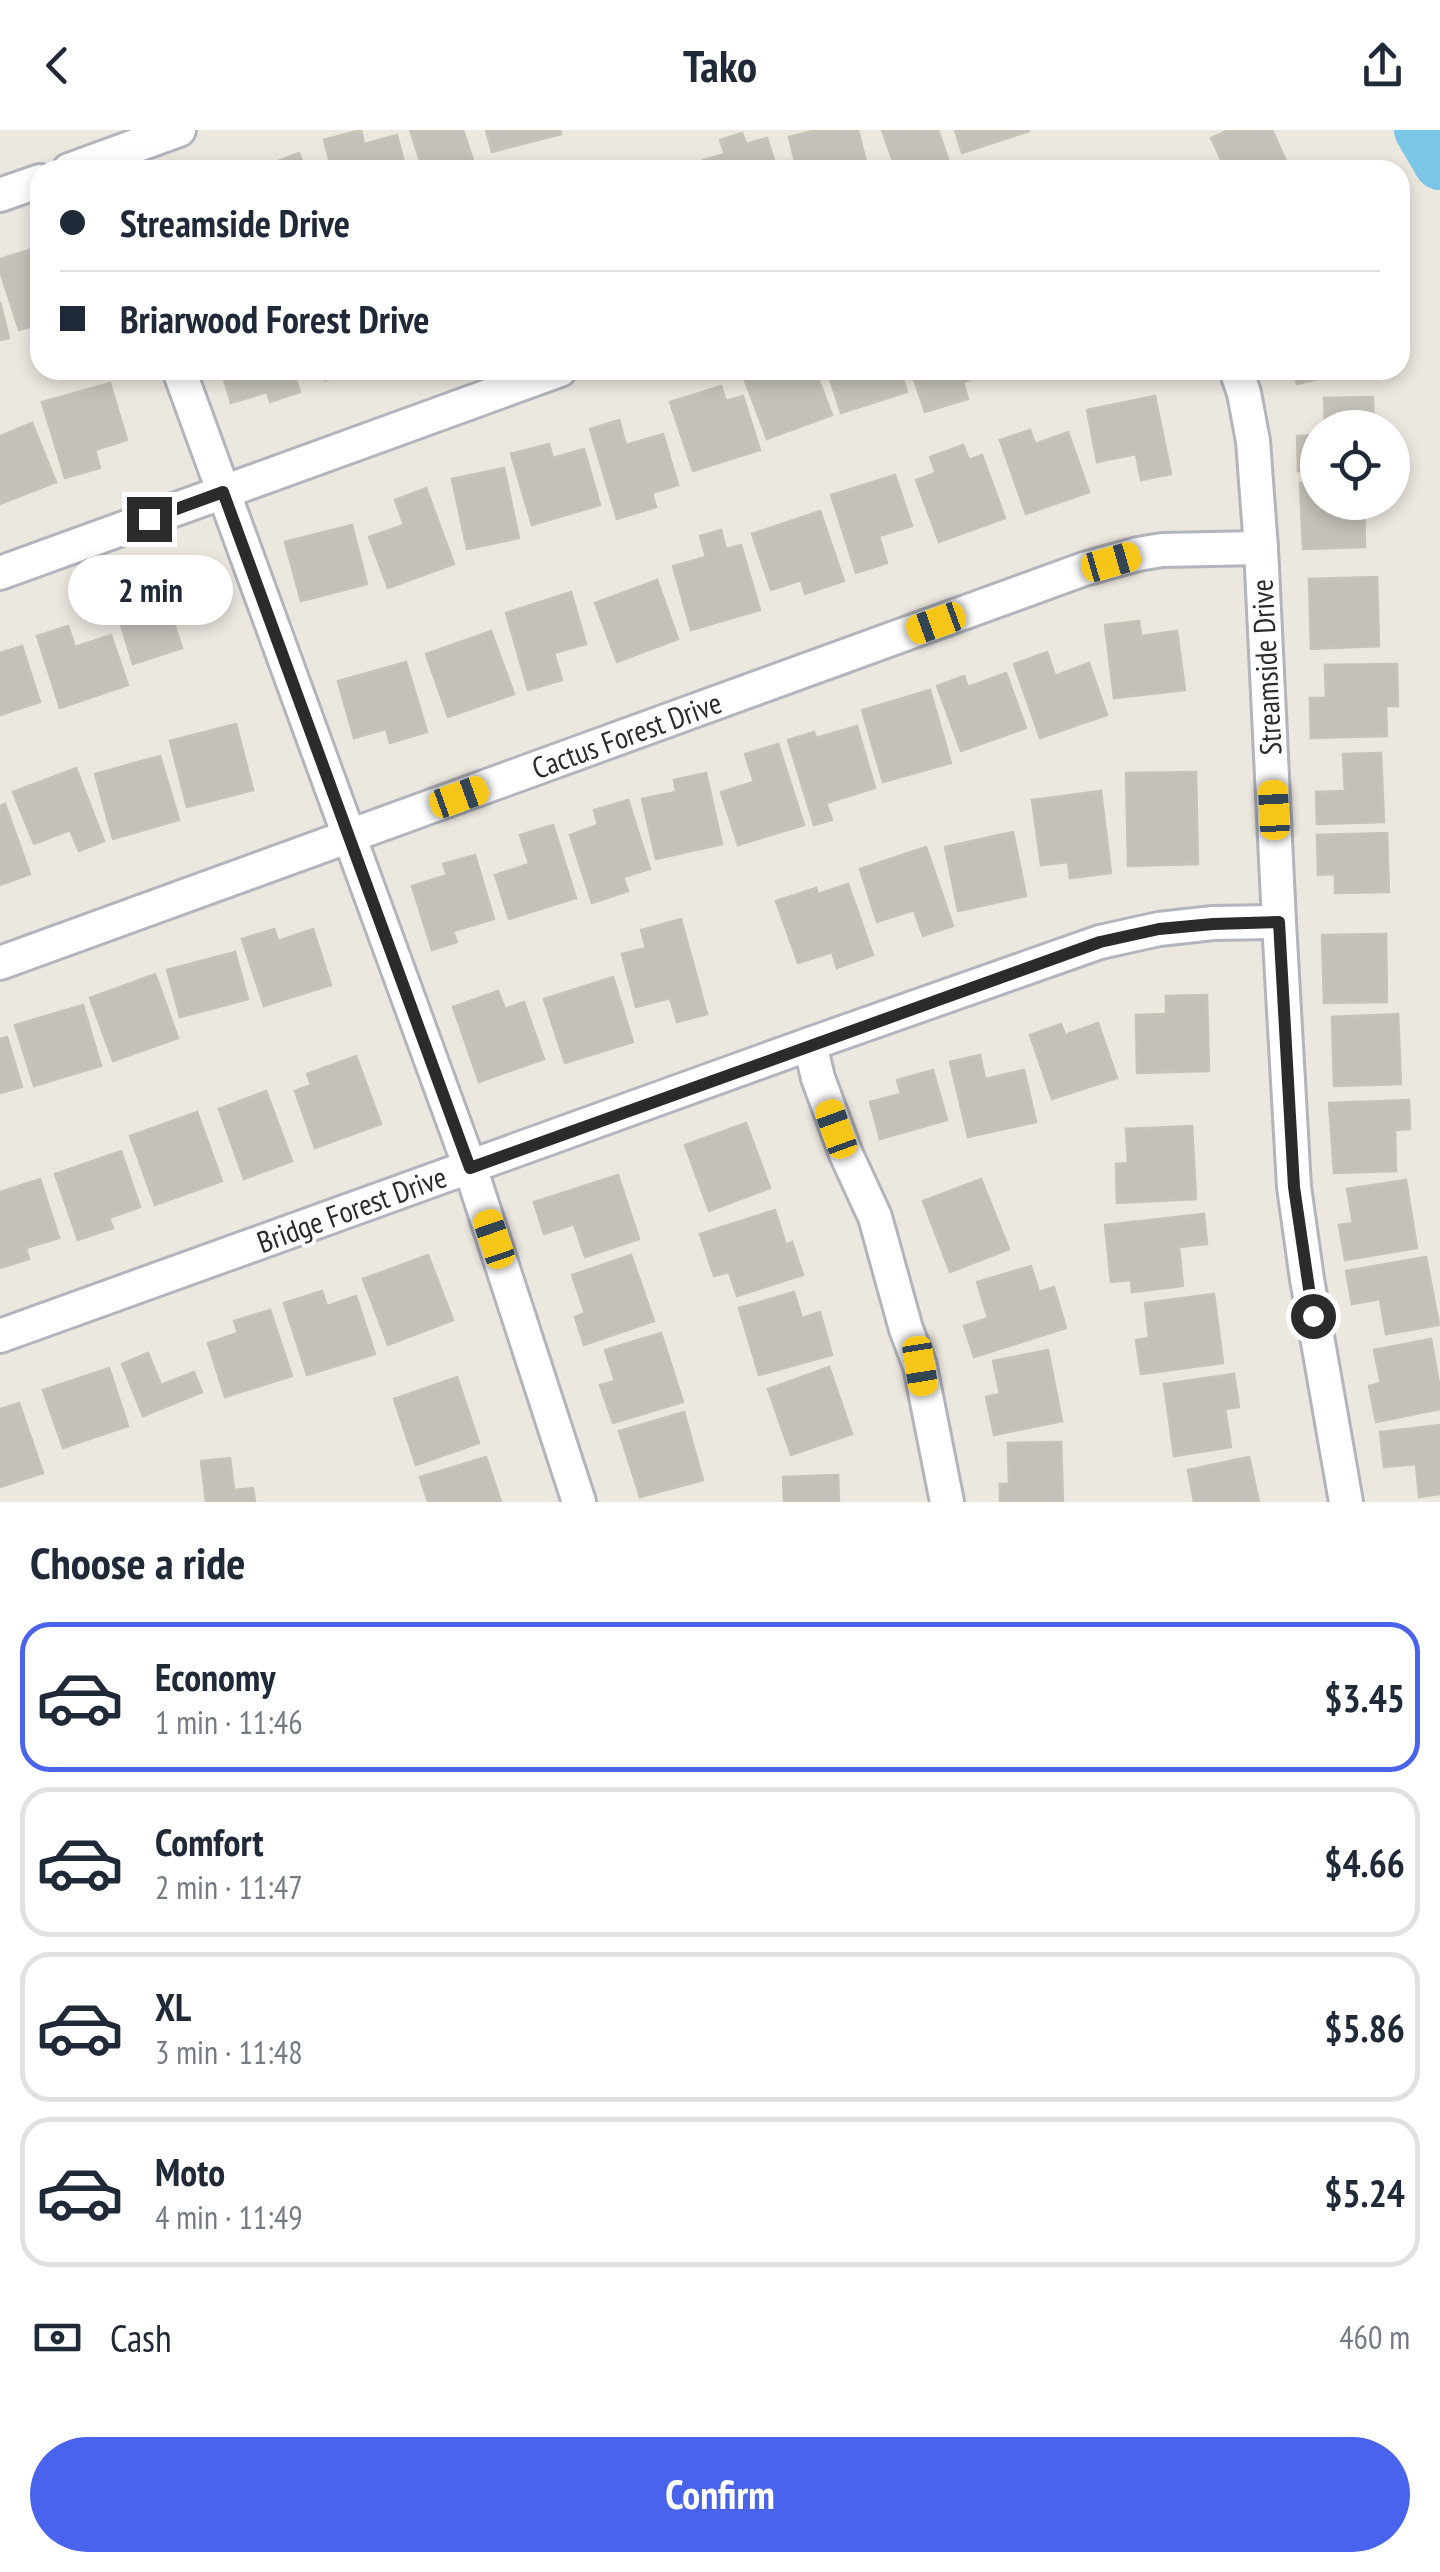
<!DOCTYPE html>
<meta charset="utf-8">
<style>
:root{--surface:#fff;--page:#f6f6f7;--text:#1f2937;--muted:#747a83;--line:#e0e1e3;--accent:#4a63ed}
body{margin:0;font-family:"PT Sans Narrow",sans-serif;background:var(--page);color:var(--text);height:100vh;display:flex;flex-direction:column;font-size:38px;white-space:nowrap}
*{box-sizing:border-box;margin:0}
p{font-size:32px;color:var(--muted)}
.icon{flex:none;width:55px;height:55px;fill:none;stroke:currentColor;stroke-width:2;stroke-linecap:round;stroke-linejoin:round}
.map{position:relative;height:1372px;overflow:hidden}
.details{display:flex;flex-direction:column;background:var(--surface);flex:1}
.details>*{flex:none}
.top-card{position:absolute;left:30px;top:30px;width:1380px;height:220px;border-radius:30px;box-shadow:0 5px 15px #0003;display:grid;align-content:center;height:220px;padding:0 30px;background:var(--surface)}
.buttons{position:absolute;left:1300px;top:280px;display:grid;gap:20px}
.buttons a{display:grid;place-items:center;width:110px;height:110px;border-radius:50%;background:var(--surface);box-shadow:0 5px 15px #0003;font-size:50px}
.end{position:absolute;width:45px;height:45px;margin:-22px;border:12px solid #2b2b2b;background:#fff;box-shadow:0 0 0 5px #fff}
.from{border-radius:50%}
.bubble{position:absolute;height:70px;border-radius:35px;background:var(--surface);box-shadow:0 5px 15px #0003;font-size:32px;font-weight:800;line-height:70px;text-align:center}
.car{position:absolute;width:30px;height:60px;margin:-30px -15px;border-radius:12px;box-shadow:0 0 8px 2px #0007;background:linear-gradient(#f5c518 24%,#345 0 40%,#f5c518 0 76%,#345 0 86%,#f5c518 0)}
.top-card b{display:flex;align-items:center;gap:35px;height:95px;font-size:38px}
.top-card b+b{border-top:2px solid var(--line)}
.top-card i{width:25px;height:25px;background:var(--text)}
ul{padding:0;list-style:none}
li{display:flex;align-items:center;gap:30px;height:150px;margin:0 20px 15px;padding:0 10px;border:5px solid var(--line);border-radius:30px}
li div{flex:1}
li b{display:block;font-size:38px}
li em{font-style:normal;font-weight:800}
li.active{border-color:var(--accent)}
li>.icon{width:90px;height:90px;stroke-width:1.5}
h2{padding:0 30px;font-size:45px;line-height:120px}
.pay{display:flex;align-items:center;gap:25px;height:110px;padding:0 30px;font-size:38px}
.pay p{margin-inline-start:auto}
.action{display:flex;gap:20px;margin-top:auto;padding:20px 30px}
.action a{flex:1;height:115px;border-radius:60px;background:var(--accent);color:#fff;font-size:40px;font-weight:800;line-height:115px;text-align:center}
header{display:flex;justify-content:space-between;align-items:center;height:130px;padding:0 30px;background:var(--surface);font-size:45px;font-weight:800}
.map>svg:first-child{display:block}
.lines{fill:none;stroke-linecap:round;stroke-linejoin:round}
.river{stroke:#79c6e6;stroke-width:52}
.building{fill:#c5c1ba;stroke:#c7c3b8;stroke-width:2.5}
.minor-casing{stroke:#b2b4be;stroke-width:38}
.minor{stroke:#fff;stroke-width:32}
.route{stroke:#2b2b2b;stroke-width:12}
.labels{text-anchor:middle;stroke-width:8;stroke-linejoin:round;paint-order:stroke}
.street-label{font-size:30px;fill:#2b2b2b;stroke:#fff}
</style>
<header><svg class="icon" aria-label="back" viewBox="0 0 24 24"><path d="M15 5l-7 7 7 7"/></svg>Tako<svg class="icon" aria-label="share" viewBox="0 0 24 24"><path d="M12 15V3M7 8l5-5 5 5M5 13v7h14v-7"/></svg></header>
<div class="map">
<svg width="1440" height="1372" viewBox="0 0 1440 1372">
<rect width="100%" height="100%" fill="#ece7df"/>
<g class="lines">
<polyline class="river" points="1420,0 1440,34"/>
</g>
<g class="building">
<polygon points="361,0 364,14 397,5 406,40 332,40 324,10"/>
<polygon points="410,0 463,0 476,39 423,40"/>
<polygon points="486,0 560,0 561,4 492,22"/>
<polygon points="816,0 858,0 868,40 797,40 789,7"/>
<polygon points="882,0 938,0 948,29 916,40 896,40"/>
<polygon points="955,0 1029,0 1029,1 962,23"/>
<polygon points="1229,0 1272,0 1290,40 1226,40 1211,8"/>
<polygon points="742,3 746,14 767,8 777,40 706,40 703,30 725,24 720,10"/>
<polygon points="299,23 305,40 254,40"/>
<polygon points="29,120 34,134 40,132 40,194 19,200 0,141 0,129"/>
<polygon points="0,172 9,208 0,210"/>
<polygon points="221,240 293,240 300,262 270,272 267,262 231,273"/>
<polygon points="322,240 359,240 325,250"/>
<polygon points="766,240 815,240 832,285 767,309 744,248"/>
<polygon points="827,240 900,240 907,262 841,283"/>
<polygon points="911,240 985,240 987,244 963,252 968,269 925,282"/>
<polygon points="1293,240 1351,240 1351,241 1297,254"/>
<polygon points="110,253 127,310 95,320 100,338 65,348 42,272"/>
<polygon points="721,256 726,271 743,266 760,320 693,341 670,272"/>
<polygon points="1155,266 1171,344 1141,350 1136,324 1097,332 1087,280"/>
<polygon points="1373,267 1374,298 1325,298 1324,268"/>
<polygon points="619,290 626,315 663,304 678,355 652,363 656,377 617,389 590,299"/>
<polygon points="32,293 56,352 0,374 0,306"/>
<polygon points="1030,300 1035,314 1068,302 1089,362 1026,384 1000,310"/>
<polygon points="1318,305 1318,341 1298,341 1297,306"/>
<polygon points="549,314 553,328 584,319 600,375 532,395 511,324"/>
<polygon points="963,315 969,330 982,325 1005,388 939,412 916,350 936,343 930,327"/>
<polygon points="504,338 519,408 467,419 452,349"/>
<polygon points="895,345 912,396 879,406 887,433 856,443 831,365"/>
<polygon points="1318,352 1318,372 1364,372 1365,417 1303,419 1300,353"/>
<polygon points="426,358 454,434 388,458 369,407 404,395 395,370"/>
<polygon points="820,381 844,451 805,464 801,450 771,460 752,404"/>
<polygon points="352,395 367,454 301,471 285,412"/>
<polygon points="721,400 726,419 741,415 760,480 691,500 673,436 706,427 700,406"/>
<polygon points="1377,447 1379,516 1311,519 1309,449"/>
<polygon points="657,450 678,509 617,532 595,473"/>
<polygon points="143,460 148,474 166,468 182,518 133,534 113,470"/>
<polygon points="571,462 586,514 554,523 562,550 528,560 506,483"/>
<polygon points="1139,491 1141,506 1177,501 1185,560 1114,568 1105,495"/>
<polygon points="68,496 75,517 111,505 128,555 60,578 37,506"/>
<polygon points="491,501 514,564 448,587 426,524"/>
<polygon points="22,516 40,572 0,585 0,523"/>
<polygon points="1047,522 1055,546 1089,533 1107,585 1040,608 1014,534"/>
<polygon points="406,532 427,602 390,613 386,599 354,608 338,551"/>
<polygon points="1397,534 1398,576 1386,576 1387,606 1311,608 1310,568 1326,568 1325,535"/>
<polygon points="1006,543 1026,598 961,621 937,556 964,546 968,557"/>
<polygon points="930,560 951,633 883,652 862,580"/>
<polygon points="236,594 253,660 187,677 170,611"/>
<polygon points="857,596 875,658 826,673 832,690 814,695 788,610 814,602 816,608"/>
<polygon points="778,614 804,695 738,715 721,662 754,652 745,624"/>
<polygon points="1381,623 1384,692 1317,694 1316,662 1345,661 1343,624"/>
<polygon points="160,626 179,690 113,709 95,644"/>
<polygon points="76,638 104,711 79,721 70,700 34,714 13,662"/>
<polygon points="1196,642 1198,734 1128,736 1126,643"/>
<polygon points="706,643 722,714 656,729 642,669 676,662 674,650"/>
<polygon points="1101,661 1111,743 1070,748 1068,732 1041,735 1032,670"/>
<polygon points="628,670 650,739 623,747 628,761 592,773 570,705 598,695 594,680"/>
<polygon points="5,674 30,744 0,755 0,676"/>
<polygon points="553,695 576,768 509,789 495,745 529,734 520,705"/>
<polygon points="1013,702 1026,766 958,781 945,717"/>
<polygon points="1387,703 1389,762 1335,763 1335,744 1318,745 1317,705"/>
<polygon points="926,717 953,796 923,806 914,780 877,792 860,739"/>
<polygon points="475,725 494,789 453,801 457,812 432,820 412,756 447,745 443,734"/>
<polygon points="848,754 873,825 837,838 832,822 798,833 776,771 816,758 818,764"/>
<polygon points="681,789 707,884 677,892 670,868 636,877 622,824 646,818 641,800"/>
<polygon points="274,799 278,811 313,799 331,855 264,876 242,809"/>
<polygon points="1386,804 1387,872 1324,873 1322,805"/>
<polygon points="235,822 248,869 180,887 167,840"/>
<polygon points="155,844 178,908 113,931 90,868"/>
<polygon points="613,847 633,912 565,933 544,869"/>
<polygon points="498,861 505,879 524,872 544,929 479,952 453,877"/>
<polygon points="1207,865 1209,941 1137,943 1136,885 1166,884 1166,866"/>
<polygon points="83,875 101,936 34,956 15,895"/>
<polygon points="1398,884 1401,954 1334,956 1332,887"/>
<polygon points="1098,893 1117,948 1052,969 1030,905 1061,894 1065,905"/>
<polygon points="7,907 22,957 0,963 0,909"/>
<polygon points="980,925 985,949 1024,940 1036,992 968,1007 950,932"/>
<polygon points="356,926 381,994 315,1018 295,961 311,955 307,944"/>
<polygon points="933,940 947,990 880,1009 870,972 901,964 897,950"/>
<polygon points="266,961 292,1031 244,1049 219,979"/>
<polygon points="1409,970 1410,999 1395,1000 1396,1041 1334,1043 1329,973"/>
<polygon points="197,982 222,1051 155,1075 130,1006"/>
<polygon points="746,993 770,1058 709,1081 685,1015"/>
<polygon points="1192,996 1196,1069 1117,1073 1116,1034 1128,1033 1126,999"/>
<polygon points="121,1021 140,1077 109,1088 113,1098 78,1110 55,1044"/>
<polygon points="618,1045 639,1109 585,1127 574,1094 544,1104 534,1072"/>
<polygon points="40,1049 59,1108 26,1118 29,1129 0,1138 0,1062"/>
<polygon points="981,1049 1009,1119 950,1142 923,1071"/>
<polygon points="1406,1050 1417,1118 1345,1130 1339,1095 1353,1093 1347,1059"/>
<polygon points="775,1080 786,1115 792,1112 803,1145 737,1166 729,1142 714,1146 700,1104"/>
<polygon points="1204,1084 1207,1114 1179,1117 1183,1156 1132,1162 1131,1150 1111,1152 1105,1095"/>
<polygon points="428,1125 453,1190 388,1215 363,1149"/>
<polygon points="631,1125 654,1191 584,1215 575,1187 585,1183 572,1145"/>
<polygon points="1426,1127 1439,1195 1386,1204 1380,1169 1352,1174 1346,1141"/>
<polygon points="1031,1136 1039,1162 1054,1157 1066,1198 974,1227 964,1196 988,1188 977,1152"/>
<polygon points="322,1161 327,1176 356,1166 375,1224 307,1245 284,1173"/>
<polygon points="794,1162 802,1188 820,1182 832,1225 759,1245 739,1178"/>
<polygon points="1214,1164 1223,1233 1141,1244 1136,1210 1149,1208 1145,1173"/>
<polygon points="270,1180 292,1246 225,1267 208,1213 238,1203 234,1191"/>
<polygon points="661,1203 683,1272 613,1293 600,1255 615,1251 605,1220"/>
<polygon points="1431,1209 1440,1259 1440,1279 1376,1292 1369,1256 1381,1253 1374,1220"/>
<polygon points="1048,1220 1062,1291 994,1305 986,1267 1000,1264 993,1231"/>
<polygon points="148,1223 161,1255 194,1242 202,1262 143,1286 122,1234"/>
<polygon points="829,1237 852,1304 791,1325 768,1259"/>
<polygon points="109,1238 128,1296 63,1318 43,1260"/>
<polygon points="1234,1244 1239,1277 1225,1279 1231,1317 1174,1326 1164,1254"/>
<polygon points="457,1247 479,1313 416,1335 394,1269"/>
<polygon points="19,1273 43,1343 0,1357 0,1279"/>
<polygon points="684,1282 703,1350 640,1367 619,1301"/>
<polygon points="1440,1295 1440,1364 1419,1367 1416,1334 1384,1337 1380,1302"/>
<polygon points="1061,1312 1063,1372 1000,1372 1000,1354 1009,1354 1008,1313"/>
<polygon points="486,1327 501,1372 428,1372 420,1347"/>
<polygon points="1249,1327 1259,1372 1194,1372 1188,1340"/>
<polygon points="230,1328 234,1360 253,1358 255,1372 206,1372 201,1331"/>
<polygon points="838,1345 839,1372 784,1372 783,1347"/>
</g>
<g class="lines">
<g class="minor-casing">
<g id="minor">
<polyline points="69,40 179,0"/>
<polyline points="0,65 40,51"/>
<polyline points="179,240 470,1037 579,1372"/>
<polyline points="1236,240 1244,263 1253,311 1261,418 1279,792 1294,1057 1307,1149 1346,1372"/>
<polyline points="0,443 560,240"/>
<polyline points="0,833 1084,439 1138,424 1162,420 1261,418"/>
<polyline points="810,914 818,948 846,1024 875,1087 906,1199 920,1236 947,1372"/>
<polyline points="0,1206 810,914 1100,812 1159,799 1213,793 1279,792"/>
</g>
</g>
<use href="#minor" class="minor"/>
</g>
<g class="lines">
<polyline class="route" points="149,389 223,362 470,1038 1100,812 1159,799 1213,794 1279,792 1294,1057 1313,1186"/>
</g>
<g class="labels">
<g class="street-label">
<text transform="translate(1267 537) rotate(-93)" y="10">Streamside Drive</text>
<text transform="translate(627 606) rotate(-20)" y="10">Cactus Forest Drive</text>
<text transform="translate(352 1080) rotate(-20)" y="10">Bridge Forest Drive</text>
</g>
</g>
</svg>
<div class="buttons">
<a><svg class="icon" aria-label="locate" viewBox="0 0 24 24"><circle cx="12" cy="12" r="6"/><path d="M12 2v4M12 18v4M2 12h4M18 12h4"/></svg></a>
</div>
<i class="end from" style="left:1313px;top:1186px"></i>
<i class="end" style="left:149px;top:389px"></i>
<div class="bubble" style="left:68px;top:425px;width:165px">2 min</div>
<i class="car" style="left:1111px;top:432px;rotate:74deg"></i>
<i class="car" style="left:936px;top:493px;rotate:250deg"></i>
<i class="car" style="left:459px;top:667px;rotate:70deg"></i>
<i class="car" style="left:1274px;top:680px;rotate:357deg"></i>
<i class="car" style="left:836px;top:999px;rotate:340deg"></i>
<i class="car" style="left:494px;top:1109px;rotate:341deg"></i>
<i class="car" style="left:920px;top:1236px;rotate:171deg"></i>
<div class="top-card">
<b><i class="from"></i>Streamside Drive</b>
<b><i></i>Briarwood Forest Drive</b>
</div>
</div>
<section class="details">
<h2>Choose a ride</h2>
<ul>
<li class="active"><svg class="icon" aria-label="car" viewBox="0 0 24 24"><path d="M5 17H2v-5l4-1 3-4h7l3 4 3 1v5h-3M9 17h6M6 11h13"/><circle cx="7" cy="17" r="2"/><circle cx="17" cy="17" r="2"/></svg><div><b>Economy</b><p>1 min · 11:46</p></div><em>$3.45</em></li>
<li><svg class="icon" aria-label="car" viewBox="0 0 24 24"><path d="M5 17H2v-5l4-1 3-4h7l3 4 3 1v5h-3M9 17h6M6 11h13"/><circle cx="7" cy="17" r="2"/><circle cx="17" cy="17" r="2"/></svg><div><b>Comfort</b><p>2 min · 11:47</p></div><em>$4.66</em></li>
<li><svg class="icon" aria-label="car" viewBox="0 0 24 24"><path d="M5 17H2v-5l4-1 3-4h7l3 4 3 1v5h-3M9 17h6M6 11h13"/><circle cx="7" cy="17" r="2"/><circle cx="17" cy="17" r="2"/></svg><div><b>XL</b><p>3 min · 11:48</p></div><em>$5.86</em></li>
<li><svg class="icon" aria-label="car" viewBox="0 0 24 24"><path d="M5 17H2v-5l4-1 3-4h7l3 4 3 1v5h-3M9 17h6M6 11h13"/><circle cx="7" cy="17" r="2"/><circle cx="17" cy="17" r="2"/></svg><div><b>Moto</b><p>4 min · 11:49</p></div><em>$5.24</em></li>
</ul>
<div class="pay"><svg class="icon" aria-label="cash" viewBox="0 0 24 24"><path d="M3 7h18v10H3z"/><circle cx="12" cy="12" r="2"/></svg>Cash<p>460 m</p></div>
<div class="action"><a>Confirm</a></div>
</section>
